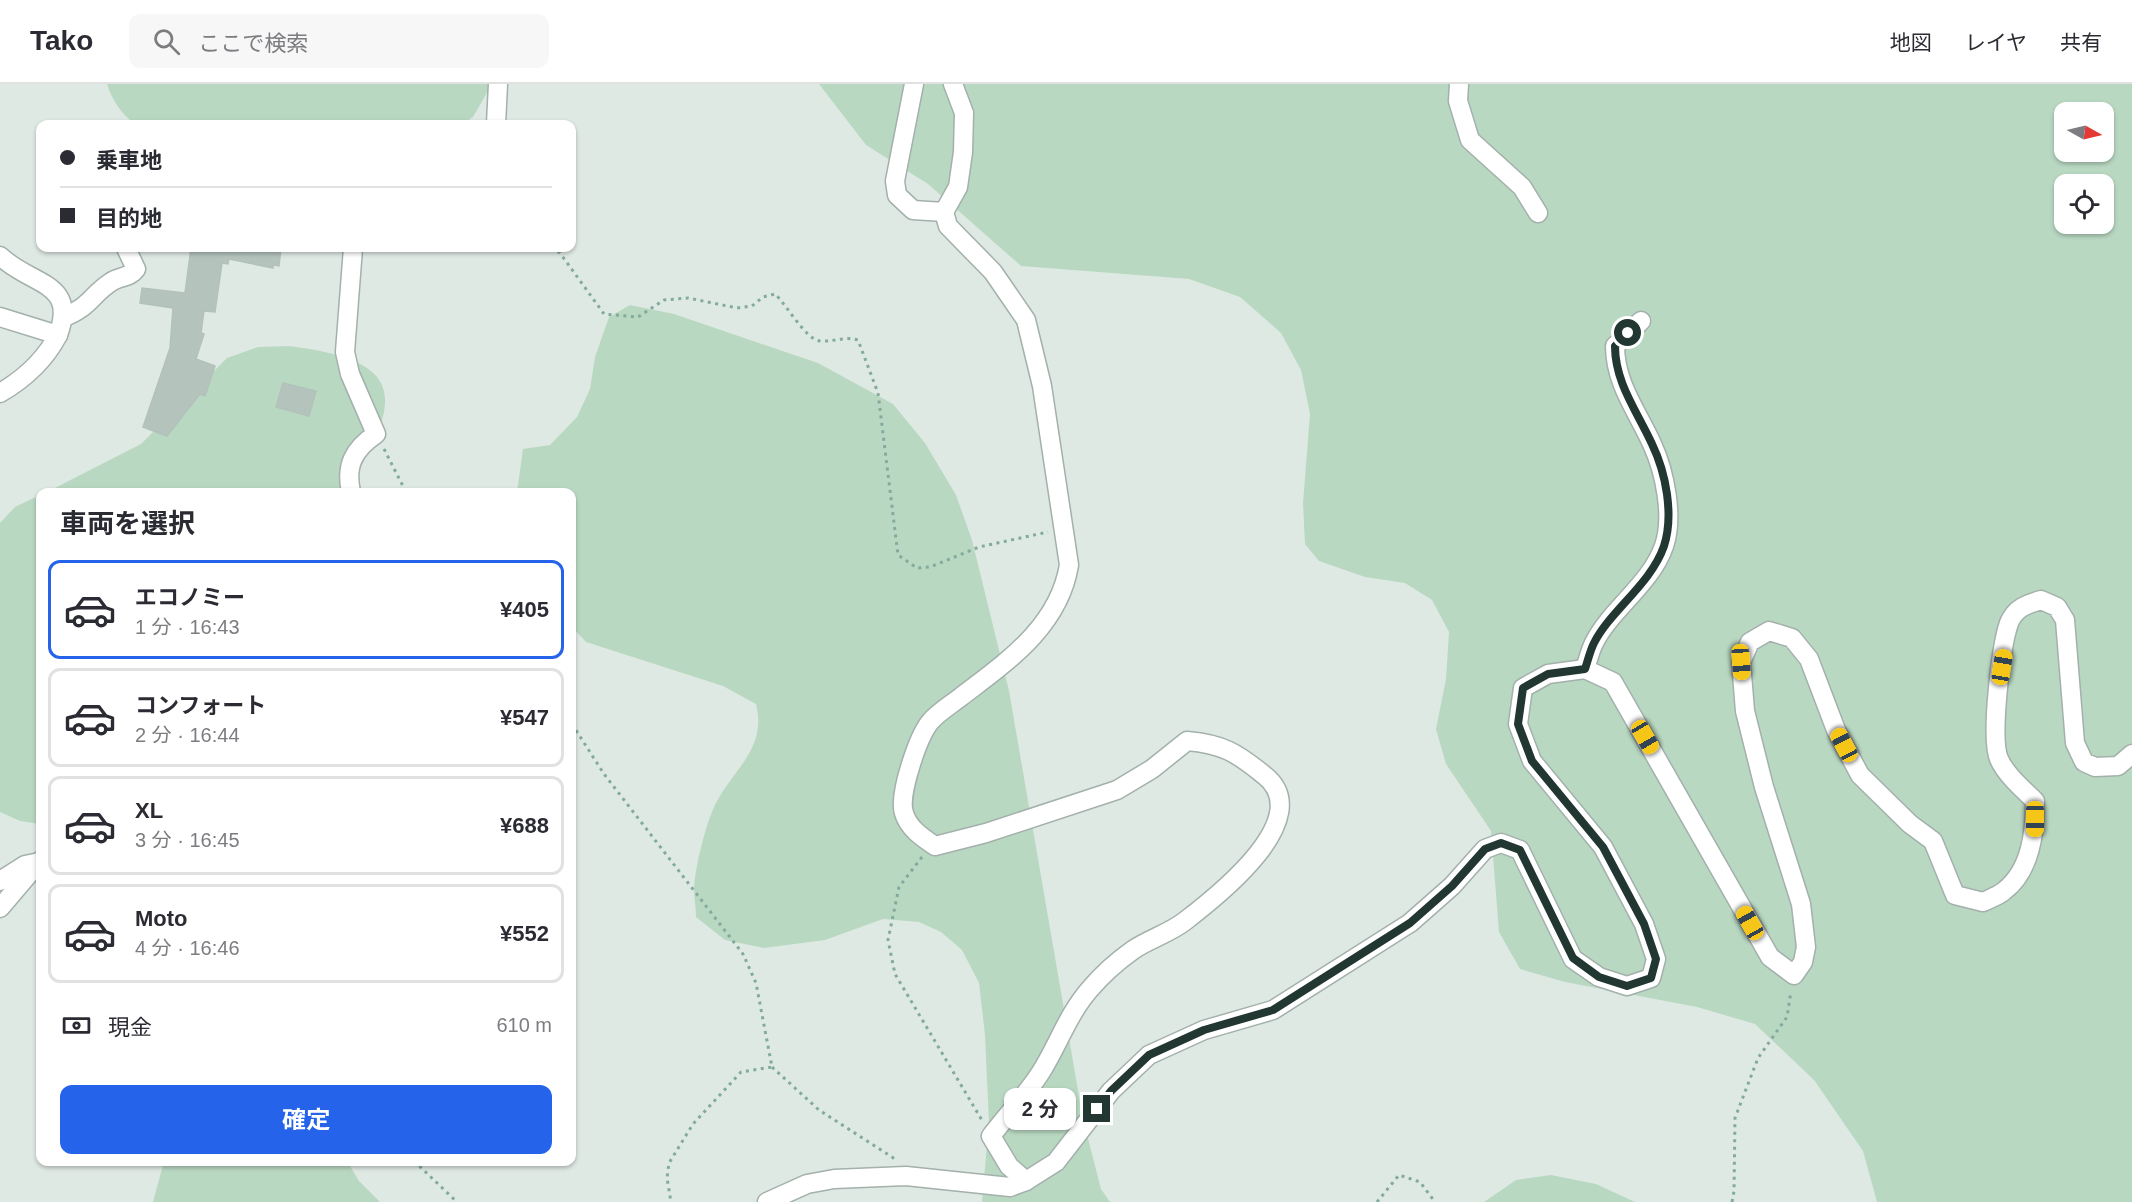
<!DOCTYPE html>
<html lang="ja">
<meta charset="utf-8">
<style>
:root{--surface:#fff;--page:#f7f7f7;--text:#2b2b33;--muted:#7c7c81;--line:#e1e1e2;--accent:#2563eb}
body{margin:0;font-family:Helvetica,"Noto Sans JP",sans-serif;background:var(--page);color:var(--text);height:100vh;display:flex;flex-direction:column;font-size:22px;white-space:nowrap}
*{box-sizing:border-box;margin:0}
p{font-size:20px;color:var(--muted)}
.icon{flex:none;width:33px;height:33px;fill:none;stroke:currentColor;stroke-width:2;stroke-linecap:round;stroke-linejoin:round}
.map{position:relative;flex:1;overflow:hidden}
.drawer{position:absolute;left:36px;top:404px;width:540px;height:678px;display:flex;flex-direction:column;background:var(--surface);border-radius:12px;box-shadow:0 2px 4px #0004}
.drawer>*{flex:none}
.banner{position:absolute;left:36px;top:36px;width:540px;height:132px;border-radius:12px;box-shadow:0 2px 4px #0004;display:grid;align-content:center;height:132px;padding:0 24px;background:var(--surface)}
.needle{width:39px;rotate:98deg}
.fabs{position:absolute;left:2054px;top:18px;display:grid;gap:12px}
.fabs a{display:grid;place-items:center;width:60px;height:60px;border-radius:12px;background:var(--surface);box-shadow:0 2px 4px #0004;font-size:30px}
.end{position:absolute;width:27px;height:27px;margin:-14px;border:8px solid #223732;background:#fff;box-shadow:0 0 0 3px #fff}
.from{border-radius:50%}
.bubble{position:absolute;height:42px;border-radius:12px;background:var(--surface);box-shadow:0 2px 4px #0004;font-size:20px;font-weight:700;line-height:42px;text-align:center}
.car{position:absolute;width:18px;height:36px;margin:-18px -9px;border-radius:8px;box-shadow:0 0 4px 2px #0007;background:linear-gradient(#f5c518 24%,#345 0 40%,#f5c518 0 76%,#345 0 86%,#f5c518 0)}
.banner b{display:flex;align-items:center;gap:21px;height:57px;font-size:22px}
.banner b+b{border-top:2px solid var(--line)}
.banner i{width:15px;height:15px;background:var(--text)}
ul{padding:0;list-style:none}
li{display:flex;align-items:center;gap:18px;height:99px;margin:0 12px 9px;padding:0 12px;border:3px solid var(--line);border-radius:12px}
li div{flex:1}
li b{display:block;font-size:22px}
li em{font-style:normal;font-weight:700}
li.current{border-color:var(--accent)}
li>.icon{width:54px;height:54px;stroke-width:1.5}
h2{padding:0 24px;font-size:27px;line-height:72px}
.pay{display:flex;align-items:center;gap:15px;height:66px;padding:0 24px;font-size:22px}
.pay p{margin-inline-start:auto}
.primary-button{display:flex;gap:12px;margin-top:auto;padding:12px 24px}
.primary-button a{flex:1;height:69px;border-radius:12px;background:var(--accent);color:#fff;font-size:24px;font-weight:700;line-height:69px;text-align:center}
header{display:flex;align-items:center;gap:36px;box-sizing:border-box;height:84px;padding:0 30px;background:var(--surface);border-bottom:2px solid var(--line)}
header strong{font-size:28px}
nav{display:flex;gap:33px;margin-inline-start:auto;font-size:21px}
.search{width:420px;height:54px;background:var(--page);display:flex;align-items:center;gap:15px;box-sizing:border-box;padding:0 21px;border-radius:12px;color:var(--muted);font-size:22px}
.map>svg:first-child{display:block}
.green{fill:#b9d8c2;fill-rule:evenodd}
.building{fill:#b5c3bd;stroke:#b2c2bb;stroke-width:1.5}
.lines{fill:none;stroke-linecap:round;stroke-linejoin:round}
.minor-casing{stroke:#a3b0ab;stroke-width:21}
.path{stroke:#82aa9e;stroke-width:3;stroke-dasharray:3 4.5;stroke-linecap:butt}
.minor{stroke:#fff;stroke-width:18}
.route{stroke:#223732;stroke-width:8}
</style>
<header>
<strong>Tako</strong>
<div class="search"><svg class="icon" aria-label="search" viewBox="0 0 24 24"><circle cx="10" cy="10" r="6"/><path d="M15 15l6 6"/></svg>ここで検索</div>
<nav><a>地図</a><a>レイヤ</a><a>共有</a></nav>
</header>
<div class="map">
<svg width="2132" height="1118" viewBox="0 0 2132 1118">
<rect width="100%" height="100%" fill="#dfe9e4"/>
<g class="green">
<path d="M107,0H492L473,33L463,40H135C122,31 112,16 107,0Z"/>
<path d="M819,0H2132V1118H1877L1863,1067L1814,996L1755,940L1697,923L1565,898L1520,885L1499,848L1491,747L1446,680L1436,645L1446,595L1449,548L1432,516L1405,499L1365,493L1319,477L1305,460L1303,419L1310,330L1301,286L1281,249L1240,213L1189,195L1021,182L928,100L866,61ZM2064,28H2103V68H2064ZM2064,100H2103V140H2064Z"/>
<path d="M630,221L674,230L818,279L893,320L925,359L956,411L972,456L1009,607L1083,1035L1101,1105L1110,1118H982L989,1039L985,951L979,899L962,866L941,848L919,838L883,835L825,856L764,864L725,856L696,833C696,824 694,814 694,805C695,783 706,738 716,719C735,683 767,664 756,620L723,602L586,558L572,543V408H517L523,365L550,361L577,333L590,305L595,273L609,233Z"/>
<path d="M289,262C411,277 401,317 346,408H47L141,360L227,274L258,263Z"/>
<polygon points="40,411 40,740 20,737 0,728 0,439 15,423"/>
<polygon points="164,1077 347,1077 359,1097 380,1118 153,1118"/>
<polygon points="1551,1091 1596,1100 1635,1118 1484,1118 1516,1096"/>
</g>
<g class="building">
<polygon points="191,164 281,164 279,182 273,181 273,184 229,175 228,180 222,179 215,228 204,227 201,249 204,250 196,275 215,282 205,312 200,310 167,352 143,343 170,264 173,224 140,219 142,204 185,209"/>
<polygon points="283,299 316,307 309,332 276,323"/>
</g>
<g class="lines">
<g class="minor-casing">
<g id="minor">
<polyline points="914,0 895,97 897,111 913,126 944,128"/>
<path d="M953,0L964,29L963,68L958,103L944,128L948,142L993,188L1026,236L1042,302L1069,481C1059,542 1008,577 962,612C952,620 938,628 930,638C918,653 898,711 904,729C908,744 923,754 935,762L986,749L1117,706L1152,685L1187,657C1223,660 1237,669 1264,691C1318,733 1219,811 1185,837C1170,849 1149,855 1133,866C1119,876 1101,892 1090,905C1068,930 1058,961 1041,988C1027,1010 1007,1031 991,1052L1009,1082L1026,1097"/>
<polyline points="1459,0 1458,17 1470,56 1522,103 1538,129"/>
<polyline points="496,40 498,0"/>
<path d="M0,172C31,202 78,197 58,251"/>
<path d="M0,233L58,251C45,276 24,295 0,309"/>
<path d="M64,233C90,223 91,211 111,198C119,192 130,194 136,185L126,164"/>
<path d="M351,408C345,381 354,365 376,350L350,290L345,268L353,164"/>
<path d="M1585,585C1588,576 1590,567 1594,559C1610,526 1651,500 1664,462C1674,433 1665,388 1652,360C1637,327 1615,299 1615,262L1641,237"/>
<polyline points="0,797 25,781 40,778"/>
<polyline points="0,824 40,777"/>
<path d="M767,1118L807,1100L834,1095L906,1092L1010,1103L1026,1097L1056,1078L1111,1007L1149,971L1204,946L1273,926L1410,839L1452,802L1485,765L1501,759L1520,766L1573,875L1599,893L1627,902L1651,894L1656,875L1644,840L1603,763L1532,677L1518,640L1523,604L1548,590L1585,585L1613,598L1770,873L1794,891L1803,878L1806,863L1801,820L1764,703L1745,627L1741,578L1750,558L1769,547L1792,554L1809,575L1836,646L1860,691L1910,740L1933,757L1955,811L1983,818C1989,815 1998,812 2004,807C2031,786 2035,748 2035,717C2023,705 2006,691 1999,675C1990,654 2001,562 2009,539C2015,524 2027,520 2041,516L2057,523L2065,536L2075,659L2084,678L2095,683L2118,682L2132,670"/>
</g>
</g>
<g class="path">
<path d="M551,164L560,169L604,230L638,233L664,216L688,214L737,224L752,222L763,213L775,210C787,221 806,256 820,257C834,258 844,252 858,256L878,309L898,471L917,484L930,483L979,463L1048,448"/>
<polyline points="384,365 406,408"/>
<polyline points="572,640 604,690 743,870 756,899 772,983 741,988 693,1040 669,1079 667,1094 671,1118"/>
<polyline points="922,773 899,803 888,856 895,890 983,1038"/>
<polyline points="772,983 819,1026 895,1075"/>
<polyline points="414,1077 457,1118"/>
<polyline points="1377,1118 1399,1091 1420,1098 1435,1118"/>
<polyline points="1732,1118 1734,1107 1735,1034 1758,974 1787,933 1791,907"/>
</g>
<use href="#minor" class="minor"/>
</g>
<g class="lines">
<path class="route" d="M1097,1025L1111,1007L1149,971L1204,946L1273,926L1410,839L1452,802L1485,765L1501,759L1520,766L1573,874L1599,893L1627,902L1651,894L1656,875L1644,840L1603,763L1532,677L1518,640L1523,604L1548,590L1585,585C1588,576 1590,567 1594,559C1610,527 1651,500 1664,462C1674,431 1666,389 1652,360C1637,327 1615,299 1615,262L1628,249"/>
</g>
</svg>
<div class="fabs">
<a><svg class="needle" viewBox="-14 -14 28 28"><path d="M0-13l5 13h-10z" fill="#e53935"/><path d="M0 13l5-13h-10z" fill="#7c7c81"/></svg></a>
<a><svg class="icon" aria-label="locate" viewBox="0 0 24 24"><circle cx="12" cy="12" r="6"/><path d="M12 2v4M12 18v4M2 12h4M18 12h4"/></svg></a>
</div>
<i class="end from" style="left:1628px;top:249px"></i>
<i class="end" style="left:1097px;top:1025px"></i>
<div class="bubble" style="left:1004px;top:1004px;width:72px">2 分</div>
<i class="car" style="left:1741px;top:578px;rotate:176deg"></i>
<i class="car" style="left:2002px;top:583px;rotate:9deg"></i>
<i class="car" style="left:1645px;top:653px;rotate:150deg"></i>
<i class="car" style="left:1844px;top:661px;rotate:332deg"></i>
<i class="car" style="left:2035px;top:735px;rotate:180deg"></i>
<i class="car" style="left:1750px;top:839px;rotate:331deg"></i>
<div class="banner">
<b><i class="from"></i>乗車地</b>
<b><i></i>目的地</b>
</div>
<section class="drawer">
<h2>車両を選択</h2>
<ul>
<li class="current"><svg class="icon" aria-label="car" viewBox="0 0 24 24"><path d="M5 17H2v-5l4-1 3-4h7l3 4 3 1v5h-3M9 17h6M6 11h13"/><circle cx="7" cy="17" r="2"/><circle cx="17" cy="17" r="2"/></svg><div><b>エコノミー</b><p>1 分 · 16:43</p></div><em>¥405</em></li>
<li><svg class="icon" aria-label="car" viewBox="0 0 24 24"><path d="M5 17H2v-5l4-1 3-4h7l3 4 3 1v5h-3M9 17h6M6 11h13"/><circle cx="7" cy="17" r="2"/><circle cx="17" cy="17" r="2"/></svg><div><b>コンフォート</b><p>2 分 · 16:44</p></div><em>¥547</em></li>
<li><svg class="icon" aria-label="car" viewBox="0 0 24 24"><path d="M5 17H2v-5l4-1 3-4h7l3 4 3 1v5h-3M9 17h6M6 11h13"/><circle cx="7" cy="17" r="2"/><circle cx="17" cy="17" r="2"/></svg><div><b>XL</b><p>3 分 · 16:45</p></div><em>¥688</em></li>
<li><svg class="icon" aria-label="car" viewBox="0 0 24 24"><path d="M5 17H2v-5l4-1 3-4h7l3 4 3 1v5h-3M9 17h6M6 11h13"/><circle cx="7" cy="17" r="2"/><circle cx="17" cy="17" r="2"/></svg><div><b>Moto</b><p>4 分 · 16:46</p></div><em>¥552</em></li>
</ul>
<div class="pay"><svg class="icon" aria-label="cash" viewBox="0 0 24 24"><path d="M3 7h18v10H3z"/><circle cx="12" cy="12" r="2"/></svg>現金<p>610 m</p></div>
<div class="primary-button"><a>確定</a></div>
</section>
</div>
